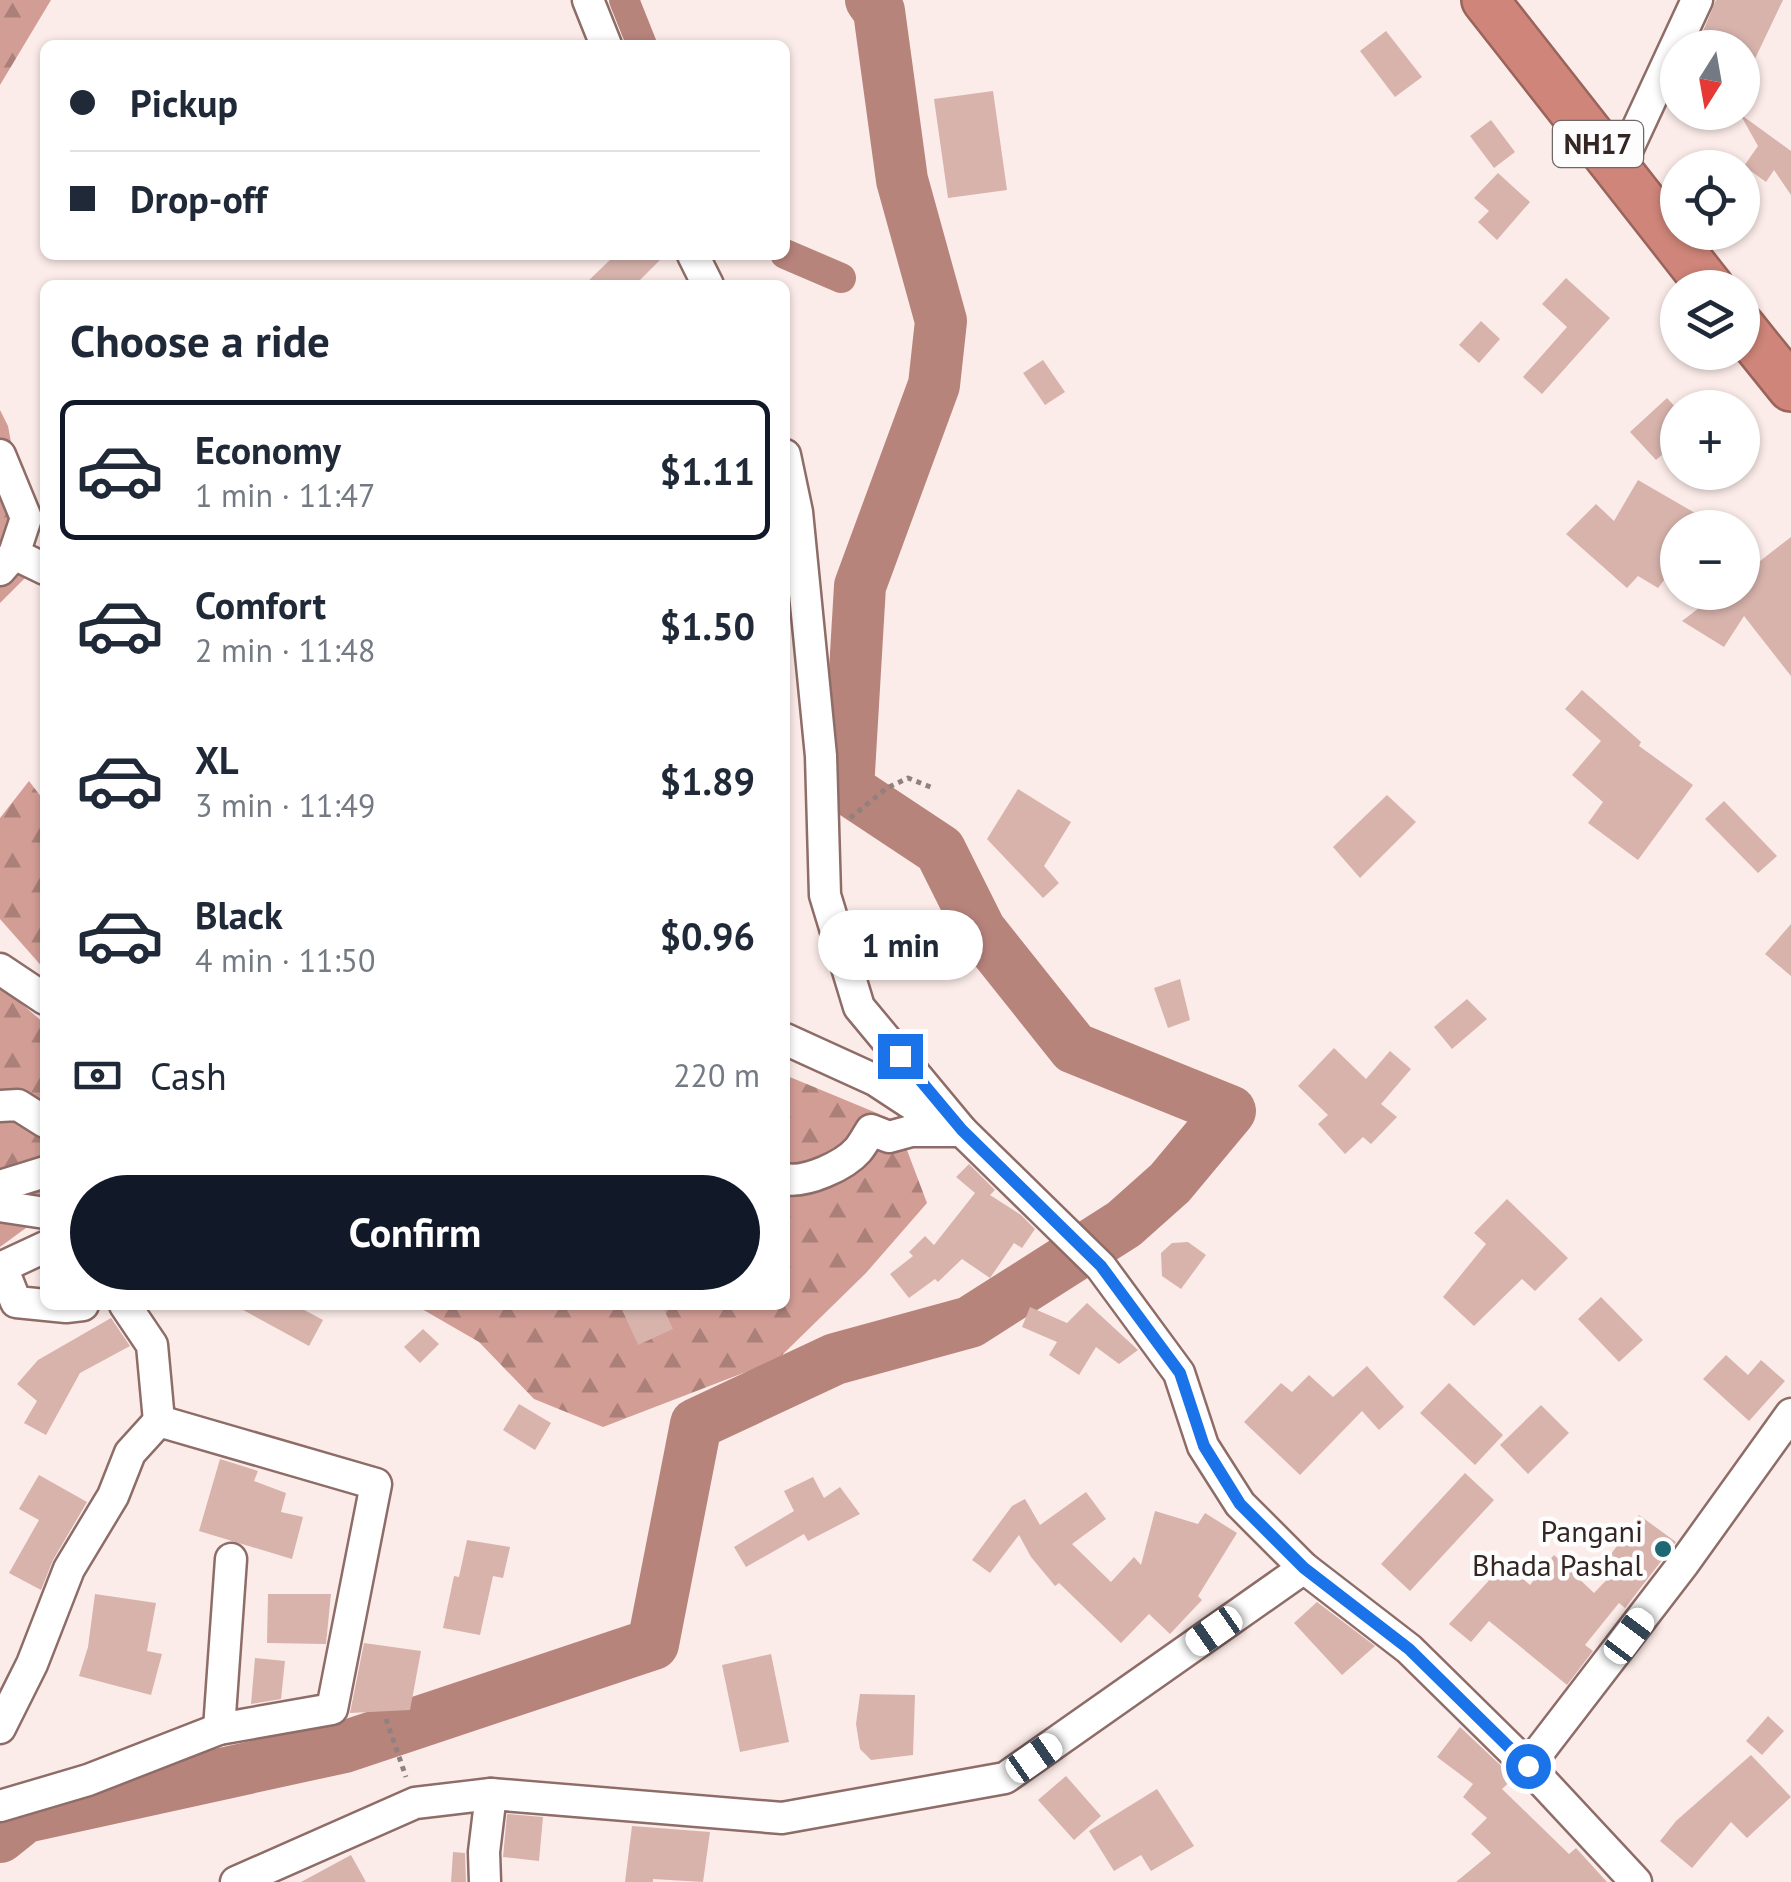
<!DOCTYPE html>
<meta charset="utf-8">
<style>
:root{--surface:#fff;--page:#f2f2f3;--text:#1f2937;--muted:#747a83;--line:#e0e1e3;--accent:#111827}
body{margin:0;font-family:"PT Sans",sans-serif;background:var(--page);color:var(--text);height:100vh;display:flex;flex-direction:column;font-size:38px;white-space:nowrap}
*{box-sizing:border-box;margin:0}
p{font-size:32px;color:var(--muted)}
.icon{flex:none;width:55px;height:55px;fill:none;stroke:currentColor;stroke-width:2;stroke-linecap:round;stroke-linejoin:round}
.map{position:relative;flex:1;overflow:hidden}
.details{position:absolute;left:40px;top:280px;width:750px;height:1030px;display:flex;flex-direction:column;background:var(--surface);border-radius:15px;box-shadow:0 2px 8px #0004}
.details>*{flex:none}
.guide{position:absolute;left:40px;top:40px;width:750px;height:220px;border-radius:15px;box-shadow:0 2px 8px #0004;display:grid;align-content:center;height:220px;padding:0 30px;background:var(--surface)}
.needle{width:65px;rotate:191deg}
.buttons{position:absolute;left:1660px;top:30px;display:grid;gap:20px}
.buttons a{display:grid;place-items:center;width:100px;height:100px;border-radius:50%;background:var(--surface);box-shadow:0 2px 8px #0004;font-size:50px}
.end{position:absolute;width:45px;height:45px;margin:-22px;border:12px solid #1a73e8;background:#fff;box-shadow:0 0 0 5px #fff}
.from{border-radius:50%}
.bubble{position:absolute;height:70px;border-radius:35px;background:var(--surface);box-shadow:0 2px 8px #0004;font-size:32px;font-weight:700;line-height:70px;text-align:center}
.car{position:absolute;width:30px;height:60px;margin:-30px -15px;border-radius:12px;box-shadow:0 0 8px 2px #0007;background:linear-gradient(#fff 24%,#345 0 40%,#fff 0 76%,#345 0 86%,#fff 0)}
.guide b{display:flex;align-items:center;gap:35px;height:95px;font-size:38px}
.guide b+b{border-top:2px solid var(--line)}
.guide i{width:25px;height:25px;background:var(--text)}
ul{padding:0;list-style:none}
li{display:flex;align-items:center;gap:30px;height:140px;margin:0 20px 15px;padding:0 10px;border:5px solid transparent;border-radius:15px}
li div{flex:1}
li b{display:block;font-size:38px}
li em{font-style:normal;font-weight:700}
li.active{border-color:var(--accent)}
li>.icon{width:90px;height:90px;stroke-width:1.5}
h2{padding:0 30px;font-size:45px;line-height:120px}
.pay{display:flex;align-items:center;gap:25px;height:110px;padding:0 30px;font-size:38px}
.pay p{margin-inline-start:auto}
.button{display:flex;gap:20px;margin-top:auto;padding:20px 30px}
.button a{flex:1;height:115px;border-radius:60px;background:var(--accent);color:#fff;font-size:40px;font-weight:700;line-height:115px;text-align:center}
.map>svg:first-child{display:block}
.forest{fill:url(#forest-firs)}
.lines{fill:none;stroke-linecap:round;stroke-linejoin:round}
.canal{stroke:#b7847c;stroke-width:30}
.river{stroke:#b7847c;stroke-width:52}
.building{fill:#d7b3ac}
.minor-casing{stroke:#8e6c67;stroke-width:35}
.highway-casing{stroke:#99645b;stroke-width:50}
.path{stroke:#90817e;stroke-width:5;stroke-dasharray:5 5;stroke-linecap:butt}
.minor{stroke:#fff;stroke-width:30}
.highway{stroke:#cf8579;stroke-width:45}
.route{stroke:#1a73e8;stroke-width:12}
.poi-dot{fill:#1e6873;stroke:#fdfdfd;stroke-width:4}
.labels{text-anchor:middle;stroke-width:9;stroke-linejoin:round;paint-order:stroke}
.shield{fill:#fdfdfd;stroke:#706664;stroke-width:2.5}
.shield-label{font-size:28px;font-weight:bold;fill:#342623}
.poi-label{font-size:30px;fill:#342623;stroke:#fdfdfd;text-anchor:end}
</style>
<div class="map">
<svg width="1791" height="1882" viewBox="0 0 1791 1882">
<defs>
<pattern id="forest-firs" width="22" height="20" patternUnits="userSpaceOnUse" patternTransform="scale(2.5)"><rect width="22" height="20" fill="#d29d95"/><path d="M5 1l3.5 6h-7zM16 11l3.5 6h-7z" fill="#ab8079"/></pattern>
</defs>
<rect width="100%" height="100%" fill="#fcece9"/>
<g class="forest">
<polygon points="0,0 51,0 0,85"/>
<polygon points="0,410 8,426 34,569 0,603"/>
<polygon points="29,781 45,802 45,970 0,919 0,818"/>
<polygon points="0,985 45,1024 45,1214 0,1247"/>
<polygon points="785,1075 896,1121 927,1203 866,1273 777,1360 603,1427 534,1399 479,1342 415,1305 785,1305"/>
</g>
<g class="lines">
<g class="canal">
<polyline points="624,0 642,45"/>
<polyline points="785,254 841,278"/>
</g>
<polyline class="river" points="0,1837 25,1817 344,1747 653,1644 696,1424 835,1359 970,1322 1124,1224 1170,1183 1230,1111 1074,1048 980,930 940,850 848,789 860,586 934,385 941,321 902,180 879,11 871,0"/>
</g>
<g class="building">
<polygon points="1716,0 1783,0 1742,86 1742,48 1696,48"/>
<polygon points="1386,31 1422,77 1395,97 1360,51"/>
<polygon points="993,91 1007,190 948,198 934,99"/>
<polygon points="1740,114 1791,151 1791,195 1774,170 1766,182 1744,166 1758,146"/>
<polygon points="1491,120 1515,152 1494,168 1470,136"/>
<polygon points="1498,173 1530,202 1497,240 1478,222 1489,211 1474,198"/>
<polygon points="615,255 665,255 635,285 584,285"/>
<polygon points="1566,278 1610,318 1542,394 1523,377 1567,327 1542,304"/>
<polygon points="1481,321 1500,339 1479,363 1459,345"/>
<polygon points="1043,360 1065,392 1045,405 1023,373"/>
<polygon points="1667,398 1678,410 1678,441 1656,460 1630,432"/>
<polygon points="1638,480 1721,528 1678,528 1678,562 1658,588 1638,576 1627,588 1566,534 1596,504 1614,521"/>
<polygon points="1791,537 1791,676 1744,616 1724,647 1682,621 1720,592 1742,592 1742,575"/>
<polygon points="1582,690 1641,742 1639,746 1693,785 1638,860 1588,823 1603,802 1572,775 1601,741 1565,709"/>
<polygon points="1018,789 1071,822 1044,866 1059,883 1043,898 987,839"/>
<polygon points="1387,795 1416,822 1360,878 1333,847"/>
<polygon points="1724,801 1777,856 1758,873 1705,819"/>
<polygon points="1791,924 1791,976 1765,954"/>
<polygon points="1180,979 1190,1020 1168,1028 1154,988"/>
<polygon points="1467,999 1487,1019 1452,1049 1434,1027"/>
<polygon points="1334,1048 1366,1079 1390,1051 1411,1069 1381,1104 1397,1117 1371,1144 1363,1137 1345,1154 1318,1124 1328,1115 1298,1086"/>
<polygon points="969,1164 995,1190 990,1195 1021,1215 1035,1229 1022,1248 1014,1243 990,1278 962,1259 938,1282 935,1279 909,1298 890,1274 913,1256 909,1252 925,1236 934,1245 975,1193 956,1177"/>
<polygon points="1507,1199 1568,1258 1535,1291 1522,1279 1474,1326 1443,1297 1486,1244 1474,1233"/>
<polygon points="1188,1242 1206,1255 1181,1289 1162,1276 1161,1253 1172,1243"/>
<polygon points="1601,1297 1643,1340 1619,1362 1578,1319"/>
<polygon points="1087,1303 1138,1350 1119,1364 1096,1347 1079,1375 1049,1355 1057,1342 1022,1327 1030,1307 1067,1323"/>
<polygon points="234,1305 295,1305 323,1320 309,1346"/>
<polygon points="620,1305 662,1305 673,1329 638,1345"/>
<polygon points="111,1318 130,1346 80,1373 46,1435 24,1423 37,1401 17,1384 38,1360"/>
<polygon points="423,1329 439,1344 420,1363 404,1347"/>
<polygon points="1726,1355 1748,1375 1761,1360 1785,1381 1749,1421 1703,1379"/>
<polygon points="1367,1366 1404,1407 1379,1430 1362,1411 1300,1475 1244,1422 1281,1383 1292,1392 1309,1375 1333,1397"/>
<polygon points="1449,1383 1503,1435 1475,1465 1420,1413"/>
<polygon points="519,1404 551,1423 535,1450 503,1430"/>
<polygon points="1541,1405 1569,1433 1528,1474 1500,1445"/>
<polygon points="220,1459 258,1471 254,1481 286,1493 281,1512 303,1517 292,1559 199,1531"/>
<polygon points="1465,1473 1494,1500 1410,1591 1381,1564"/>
<polygon points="39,1475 87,1502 53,1560 41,1590 9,1573 39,1520 19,1509"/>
<polygon points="813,1477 824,1498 840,1487 860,1514 808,1541 804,1534 746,1567 734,1547 794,1511 784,1491"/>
<polygon points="1086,1492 1106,1519 1072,1544 1111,1582 1134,1557 1141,1565 1155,1511 1198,1524 1205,1513 1237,1533 1198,1596 1202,1600 1170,1634 1149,1614 1121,1643 1059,1583 1055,1586 1031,1557 1019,1535 990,1573 972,1560 1012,1506 1025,1499 1040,1525"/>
<polygon points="1639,1515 1676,1542 1625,1608 1619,1603 1585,1645 1593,1651 1567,1685 1489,1621 1471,1642 1449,1624 1505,1563 1530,1585 1554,1555 1594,1593 1619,1567 1609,1557"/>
<polygon points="467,1540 510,1547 503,1578 493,1576 480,1635 443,1628 454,1576 459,1577"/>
<polygon points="95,1594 156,1603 147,1651 162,1654 151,1695 79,1676 88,1647"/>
<polygon points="268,1594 331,1594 326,1644 267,1643"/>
<polygon points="1317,1602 1375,1646 1342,1675 1294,1623"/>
<polygon points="364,1643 421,1651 410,1710 350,1713"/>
<polygon points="771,1654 789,1742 740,1752 722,1665"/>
<polygon points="255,1658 285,1661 281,1699 251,1704"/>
<polygon points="860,1694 915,1695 913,1755 871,1760 860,1749 856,1724"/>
<polygon points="1768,1716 1784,1731 1762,1755 1746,1741"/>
<polygon points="1460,1727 1514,1778 1502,1789 1569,1854 1576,1848 1607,1882 1456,1882 1491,1853 1471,1834 1487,1818 1463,1797 1473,1784 1437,1757"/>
<polygon points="1751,1755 1791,1797 1747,1838 1731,1822 1692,1868 1660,1841 1676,1821"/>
<polygon points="1066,1776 1101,1816 1074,1840 1038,1800"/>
<polygon points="1157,1789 1194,1846 1151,1871 1141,1855 1114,1871 1089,1831"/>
<polygon points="507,1814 543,1817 539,1861 503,1857"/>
<polygon points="632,1826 710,1832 703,1882 653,1879 653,1882 625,1882"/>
<polygon points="453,1852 465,1853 466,1882 451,1882"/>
<polygon points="351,1855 366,1882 301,1882"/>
</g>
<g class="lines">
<g class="minor-casing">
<g id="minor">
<polyline points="588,0 606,45"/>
<polyline points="1618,170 1697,0"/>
<polyline points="693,255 708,285"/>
<polyline points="0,455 26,518 14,554 0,570"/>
<polyline points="785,455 797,512 821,756 825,895 859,1007 962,1131 1101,1267 1179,1373 1203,1446 1240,1504 1304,1568"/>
<polyline points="14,554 45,569"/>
<polyline points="0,969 45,999"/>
<path d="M785,1039L875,1080L933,1118L962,1131H911L889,1137L871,1130C867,1136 863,1144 858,1150C844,1166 806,1183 785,1179"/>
<polyline points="0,1106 18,1105 45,1122"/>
<polyline points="0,1186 45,1172"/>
<polyline points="0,1206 45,1213"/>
<polyline points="2,1267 16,1302 66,1307 83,1305"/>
<polyline points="0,1268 45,1247"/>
<polyline points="125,1305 152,1345 159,1421"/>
<polyline points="0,1728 32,1664 69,1569 113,1496 130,1453 159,1421 376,1484 332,1709 219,1729 88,1780 0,1806"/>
<polyline points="219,1729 231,1559"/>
<polyline points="1528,1766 1684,1563 1791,1414"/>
<polyline points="236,1882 415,1803 491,1794 782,1818 1005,1778 1304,1568 1409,1649 1528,1766 1636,1882"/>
<polyline points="485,1882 484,1852 491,1794"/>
</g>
</g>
<g class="highway-casing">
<g id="highway">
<polyline points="1485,0 1711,288"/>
<polyline points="1742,327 1791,388"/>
</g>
</g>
<g class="path">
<polyline points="850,818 887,788 908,778 933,788"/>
<polyline points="386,1719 406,1777"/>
</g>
<use href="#minor" class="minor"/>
<use href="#highway" class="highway"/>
</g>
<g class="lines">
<polyline class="route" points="900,1056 962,1130 1101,1266 1180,1373 1204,1446 1240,1504 1304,1568 1409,1649 1528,1766"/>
</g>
<circle class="poi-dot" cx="1663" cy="1549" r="10"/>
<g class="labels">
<rect class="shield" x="1553" y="121" width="90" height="46" rx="8"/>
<g class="shield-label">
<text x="1598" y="154">NH17</text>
</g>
<g class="poi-label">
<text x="1643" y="1542">Pangani<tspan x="1643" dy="34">Bhada Pashal</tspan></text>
</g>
</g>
</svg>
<div class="buttons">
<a><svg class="needle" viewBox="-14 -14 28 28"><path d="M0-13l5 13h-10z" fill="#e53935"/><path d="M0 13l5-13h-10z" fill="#747a83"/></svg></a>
<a><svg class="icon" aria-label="locate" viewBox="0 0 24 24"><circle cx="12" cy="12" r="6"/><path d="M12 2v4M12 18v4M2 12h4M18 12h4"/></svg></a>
<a><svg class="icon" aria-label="layers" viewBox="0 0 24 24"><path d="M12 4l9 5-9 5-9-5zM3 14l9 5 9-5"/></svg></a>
<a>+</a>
<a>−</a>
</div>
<i class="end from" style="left:1528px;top:1766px"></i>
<i class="end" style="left:900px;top:1056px"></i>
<div class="bubble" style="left:818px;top:910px;width:165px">1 min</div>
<i class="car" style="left:1214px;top:1631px;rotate:235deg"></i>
<i class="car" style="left:1629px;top:1636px;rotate:37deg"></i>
<i class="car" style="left:1034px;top:1758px;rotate:55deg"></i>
<div class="guide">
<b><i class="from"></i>Pickup</b>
<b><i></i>Drop-off</b>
</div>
<section class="details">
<h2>Choose a ride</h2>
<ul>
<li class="active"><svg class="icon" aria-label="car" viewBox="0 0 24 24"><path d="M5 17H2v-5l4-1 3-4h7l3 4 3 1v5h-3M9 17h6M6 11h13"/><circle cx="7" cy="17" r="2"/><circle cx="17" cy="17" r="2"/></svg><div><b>Economy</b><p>1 min · 11:47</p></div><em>$1.11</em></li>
<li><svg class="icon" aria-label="car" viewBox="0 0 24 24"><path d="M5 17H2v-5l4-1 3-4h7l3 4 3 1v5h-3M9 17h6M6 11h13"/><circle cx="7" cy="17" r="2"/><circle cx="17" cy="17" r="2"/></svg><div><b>Comfort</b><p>2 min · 11:48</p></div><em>$1.50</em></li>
<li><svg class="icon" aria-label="car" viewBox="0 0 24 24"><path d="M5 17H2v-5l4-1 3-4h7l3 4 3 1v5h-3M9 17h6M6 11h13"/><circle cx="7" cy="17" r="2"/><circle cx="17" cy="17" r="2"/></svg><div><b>XL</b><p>3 min · 11:49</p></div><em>$1.89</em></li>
<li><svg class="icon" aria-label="car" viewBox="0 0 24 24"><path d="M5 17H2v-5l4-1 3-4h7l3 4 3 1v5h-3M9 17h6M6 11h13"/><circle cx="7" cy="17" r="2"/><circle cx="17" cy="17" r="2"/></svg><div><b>Black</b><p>4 min · 11:50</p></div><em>$0.96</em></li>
</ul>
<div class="pay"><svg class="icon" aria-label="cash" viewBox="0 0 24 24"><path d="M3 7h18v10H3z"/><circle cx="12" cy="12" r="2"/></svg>Cash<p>220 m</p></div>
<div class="button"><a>Confirm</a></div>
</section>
</div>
